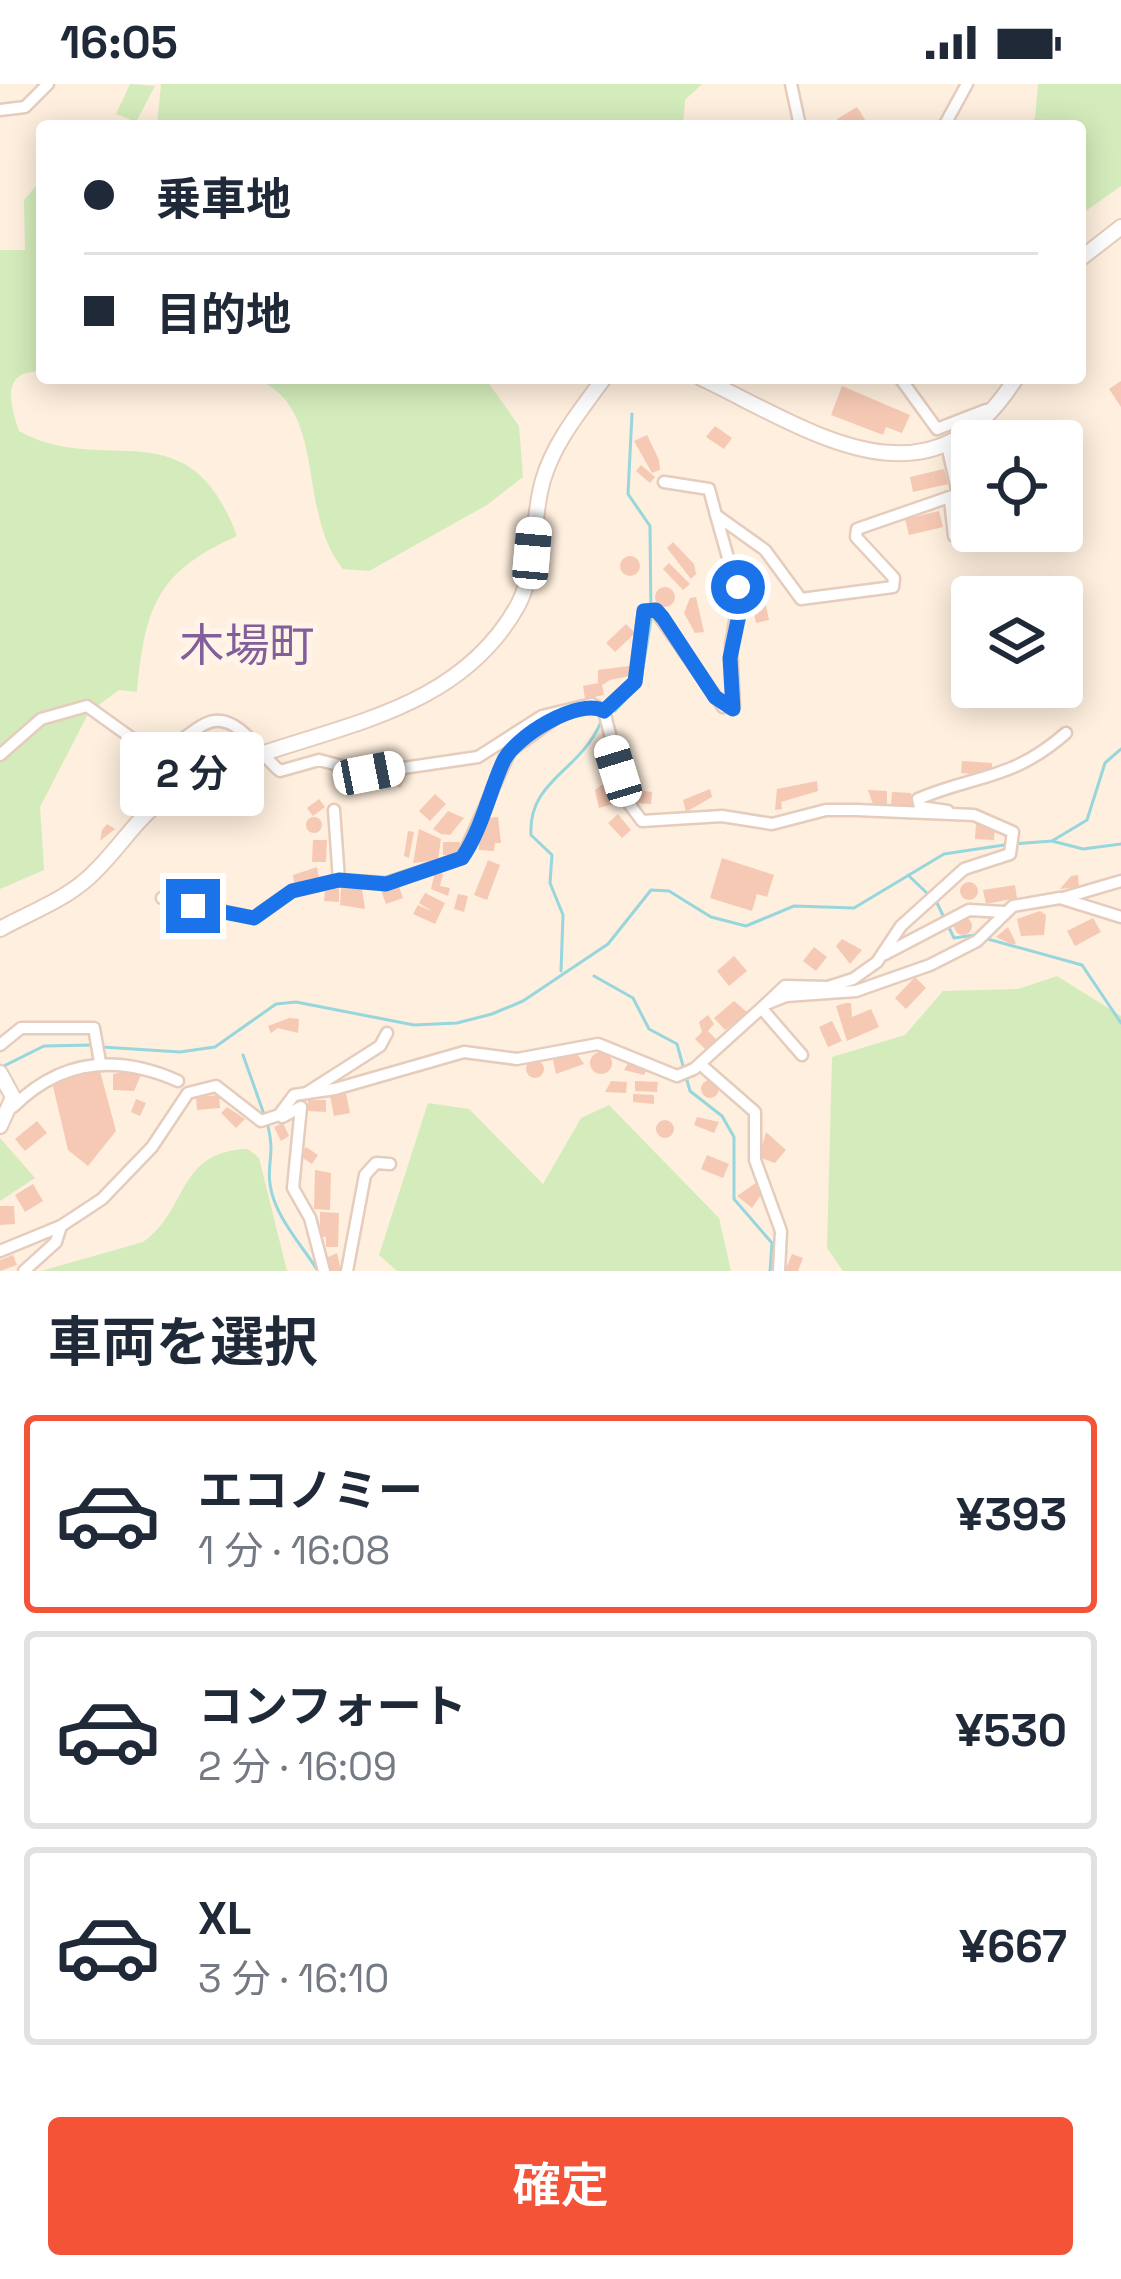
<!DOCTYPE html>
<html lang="ja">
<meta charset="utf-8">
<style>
:root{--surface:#fff;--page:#f2f2f3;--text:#1f2937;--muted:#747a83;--line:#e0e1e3;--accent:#f45338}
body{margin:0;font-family:"Space Grotesk","Noto Sans JP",sans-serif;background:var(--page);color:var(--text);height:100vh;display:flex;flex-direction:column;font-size:45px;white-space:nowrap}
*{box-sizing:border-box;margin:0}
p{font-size:39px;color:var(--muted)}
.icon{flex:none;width:66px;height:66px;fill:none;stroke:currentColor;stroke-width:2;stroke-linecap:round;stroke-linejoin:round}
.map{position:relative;height:1187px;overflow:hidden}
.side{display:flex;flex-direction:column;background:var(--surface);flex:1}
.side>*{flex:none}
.guide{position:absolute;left:36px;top:36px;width:1050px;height:264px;border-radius:12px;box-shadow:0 6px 30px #0003;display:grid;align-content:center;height:264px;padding:0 48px;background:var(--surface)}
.controls{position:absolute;left:951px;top:336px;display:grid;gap:24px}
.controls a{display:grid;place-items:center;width:132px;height:132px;border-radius:12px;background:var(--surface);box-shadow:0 6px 30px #0003;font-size:60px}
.end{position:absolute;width:54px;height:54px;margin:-27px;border:15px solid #1a73e8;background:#fff;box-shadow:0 0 0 6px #fff}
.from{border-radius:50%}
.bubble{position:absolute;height:84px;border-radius:12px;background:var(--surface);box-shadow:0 6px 30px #0003;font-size:39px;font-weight:600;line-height:84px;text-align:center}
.car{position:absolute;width:36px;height:72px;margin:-36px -18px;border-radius:15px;box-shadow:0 0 9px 3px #0007;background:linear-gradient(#fff 24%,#345 0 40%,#fff 0 76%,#345 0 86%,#fff 0)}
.guide b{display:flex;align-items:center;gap:42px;height:114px;font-size:45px}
.guide b+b{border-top:3px solid var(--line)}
.guide i{width:30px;height:30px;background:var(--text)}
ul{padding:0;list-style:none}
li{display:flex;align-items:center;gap:36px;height:198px;margin:0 24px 18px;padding:0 24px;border:6px solid var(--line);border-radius:12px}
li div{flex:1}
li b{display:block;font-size:45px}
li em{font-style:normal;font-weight:600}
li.current{border-color:var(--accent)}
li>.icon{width:108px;height:108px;stroke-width:1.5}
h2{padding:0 48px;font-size:54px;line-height:144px}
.primary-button{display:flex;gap:24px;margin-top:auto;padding:24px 48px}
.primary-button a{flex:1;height:138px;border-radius:12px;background:var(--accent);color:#fff;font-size:48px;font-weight:600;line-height:138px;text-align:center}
.status{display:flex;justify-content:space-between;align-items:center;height:84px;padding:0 60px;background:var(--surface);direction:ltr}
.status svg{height:33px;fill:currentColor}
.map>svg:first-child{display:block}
.green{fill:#d4ecbc}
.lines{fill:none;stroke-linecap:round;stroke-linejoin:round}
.stream{stroke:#97d6dc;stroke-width:3}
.building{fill:#f6c9b4}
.minor-casing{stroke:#e5ccbd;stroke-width:15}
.tertiary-casing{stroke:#e5ccbd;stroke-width:18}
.minor{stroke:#fff;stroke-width:10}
.tertiary{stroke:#fff;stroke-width:14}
.route{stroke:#1a73e8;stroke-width:15}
.labels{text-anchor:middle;stroke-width:12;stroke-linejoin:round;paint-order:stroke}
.quarter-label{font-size:45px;fill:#825f9b;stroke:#fff4e7}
</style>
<div class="status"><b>16:05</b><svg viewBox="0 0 49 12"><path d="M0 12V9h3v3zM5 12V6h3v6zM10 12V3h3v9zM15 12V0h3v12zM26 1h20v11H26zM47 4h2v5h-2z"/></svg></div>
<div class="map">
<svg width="1121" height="1187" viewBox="0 0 1121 1187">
<rect width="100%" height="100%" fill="#feefde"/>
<g class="green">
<polygon points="130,0 155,2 136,38 116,30"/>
<polygon points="161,0 702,0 685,16 683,42 157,42"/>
<polygon points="1038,0 1121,0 1121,102 1080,131 1080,42 1028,42 1035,34"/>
<path d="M42,95V288C0,285 10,320 19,347C106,395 188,320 237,452C156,488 145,524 137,608L119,606L89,628L40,723L44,786L0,805V166H25L24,116Z"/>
<path d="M253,294H485L519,342L523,393L487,421L369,487L343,485C295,427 330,321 253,294Z"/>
<polygon points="1057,892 1121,932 1121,1187 843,1187 827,1164 832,973 905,951 943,907 1018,905"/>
<polygon points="428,1019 469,1025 543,1100 581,1034 609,1021 719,1134 731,1187 397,1187 379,1171"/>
<polygon points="0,1054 35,1094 0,1117"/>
<path d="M248,1065L259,1074L287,1187H41L143,1158C189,1126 176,1067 248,1065Z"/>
</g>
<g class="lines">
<g class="stream">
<polyline points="632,330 628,410 650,442 651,536 641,595"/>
<polyline points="615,627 636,604"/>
<polyline points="1052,757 1083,765 1121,760"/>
<polyline points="1014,760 1052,757 1087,736 1105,679 1121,665"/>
<polyline points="908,791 930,812"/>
<polyline points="937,819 954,854 975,851"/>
<polyline points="984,854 1082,881 1121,939"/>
<path d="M561,887L563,831L550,799L552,771L531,751C528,696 579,689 601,638"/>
<polyline points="594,892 633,914 649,945 677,960 690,1007 722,1032 734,1053 734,1115 772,1159 770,1187"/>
<polyline points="102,963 180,968 215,963 276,920 296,918 414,941 457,939 492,930 523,917 608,860 651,806 669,807 711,833 746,842 794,822 854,824 944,770 1004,761"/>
<polyline points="243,971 265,1033"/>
<polyline points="0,984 44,962 92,961"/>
<path d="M268,1042C275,1071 267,1078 270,1100C274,1132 302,1161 318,1187"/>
</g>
</g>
<g class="building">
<polygon points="857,23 869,42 841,42 837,35"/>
<polygon points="1121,297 1121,323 1109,305"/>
<polygon points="842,302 910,331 902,349 886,343 883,351 831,331"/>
<polygon points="715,342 732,354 724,365 706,353"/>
<polygon points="647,351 659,376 660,386 652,389 634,357"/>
<polygon points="641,381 655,393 650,399 636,387"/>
<polygon points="944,385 948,400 913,408 910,393"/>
<polygon points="939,427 943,443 909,451 905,435"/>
<polygon points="673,458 694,480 696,490 691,495 667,464"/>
<circle cx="630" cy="482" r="10"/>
<polygon points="669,479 690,500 683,506 663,485"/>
<polygon points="761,497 769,536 756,539 748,500"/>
<circle cx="665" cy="513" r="10"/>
<polygon points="696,513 704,548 695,549 684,529 690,514"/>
<polygon points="626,540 635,549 615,568 606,559"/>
<polygon points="629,582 630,592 610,596 602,601 604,611 585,615 583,602 598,599 598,586"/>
<polygon points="962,677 992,679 992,692 961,689"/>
<polygon points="410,685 400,704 385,696 384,693"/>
<polygon points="607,697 613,720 599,724 595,706"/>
<polygon points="817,697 818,707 781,718 782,725 775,726 777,705"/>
<polygon points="710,705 712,713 686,728 683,716"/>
<polygon points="637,706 652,708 651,720 636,719"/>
<polygon points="868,706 887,707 887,723 874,723"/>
<polygon points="892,708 911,709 914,725 891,721"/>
<polygon points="435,710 446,720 430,737 419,727"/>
<polygon points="319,715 325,723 313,732 307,724"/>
<polygon points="448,727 464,734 450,751 441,750 433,745"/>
<polygon points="618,730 631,746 622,754 608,739"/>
<polygon points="498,733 501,759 495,759 494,767 479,766 479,746 487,734"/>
<circle cx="314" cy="741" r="8"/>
<polygon points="107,740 115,745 100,757 102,746"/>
<polygon points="976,740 995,742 994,756 975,755"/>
<polygon points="419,745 441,755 438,776 413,779"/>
<polygon points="408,747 414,748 409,774 404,772"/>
<polygon points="313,756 327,756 326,778 312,778"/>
<polygon points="443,758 460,758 459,771 443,771"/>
<polygon points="722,774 774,791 767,813 757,810 752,827 710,814"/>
<polygon points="488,776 500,781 487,816 474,811"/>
<polygon points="317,783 320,800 295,804 293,791"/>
<polygon points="435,788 443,790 440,802 450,804 448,812 431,805"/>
<polygon points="1078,791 1079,803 1060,805 1071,792"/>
<circle cx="969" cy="807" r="9"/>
<polygon points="398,800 403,814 386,820 381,806"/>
<polygon points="1015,801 1017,814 986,820 983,806"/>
<polygon points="339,804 339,818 324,817 325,807"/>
<polygon points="341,804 362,805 365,825 340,821"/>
<polygon points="425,809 445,819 435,840 413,830 418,821 433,828 419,819"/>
<polygon points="458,810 468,812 464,828 454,825"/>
<polygon points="1040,827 1046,831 1044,851 1021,852 1017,835"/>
<circle cx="963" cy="842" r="9"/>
<polygon points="1093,834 1101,848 1075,862 1067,847"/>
<polygon points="1008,843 1016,859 1013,861 996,853"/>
<polygon points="842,855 862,866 850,880 836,862"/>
<polygon points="814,863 827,873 816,887 803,877"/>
<polygon points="734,872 747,887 729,902 717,887"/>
<polygon points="915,893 926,904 906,925 895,914"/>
<polygon points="734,917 748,929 725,946 714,934"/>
<polygon points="846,919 851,919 852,933 871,925 879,943 847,957 836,922"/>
<polygon points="708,931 714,940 708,947 717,956 706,966 695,955 702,948 699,938"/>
<polygon points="289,934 299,935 298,949 278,944 271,949 268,942"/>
<polygon points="832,937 842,957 828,963 819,943"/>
<polygon points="576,968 584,980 556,990 553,976"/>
<circle cx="601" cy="979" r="11"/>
<circle cx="535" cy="985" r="9"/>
<polygon points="630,976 648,984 644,991 624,986"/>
<polygon points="100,987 116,1047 88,1082 68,1066 52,998"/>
<polygon points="128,987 141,991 134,1007 113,1006 113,990"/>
<circle cx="710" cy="1005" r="9"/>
<polygon points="611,997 627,998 626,1009 605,1008"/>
<polygon points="635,997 658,998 657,1008 635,1007"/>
<polygon points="346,1009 350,1029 334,1032 330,1012"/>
<polygon points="633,1010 654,1011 654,1020 633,1018"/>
<polygon points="219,1011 220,1024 197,1026 196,1013"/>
<polygon points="136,1015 146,1019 140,1032 131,1028"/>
<polygon points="308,1016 326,1016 326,1028 308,1027"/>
<polygon points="227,1023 245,1035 236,1044 221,1029"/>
<polygon points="697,1033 719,1038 714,1049 694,1041"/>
<circle cx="665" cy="1045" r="9"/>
<polygon points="37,1037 47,1049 25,1067 15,1055"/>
<polygon points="283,1039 289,1052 281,1057 274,1043"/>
<polygon points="766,1048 786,1066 775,1079 759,1073"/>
<polygon points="306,1063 318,1071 312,1080 300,1072"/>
<polygon points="707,1071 729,1080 723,1094 701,1085"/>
<polygon points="315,1086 331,1089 330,1126 314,1125"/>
<polygon points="757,1098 763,1108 752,1124 737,1112"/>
<polygon points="33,1100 43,1117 25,1128 15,1111"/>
<polygon points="0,1122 14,1122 15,1140 0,1141"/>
<polygon points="320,1128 339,1129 338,1163 326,1163 326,1153 320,1153"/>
<polygon points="337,1169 341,1187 331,1187 326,1174"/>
<polygon points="792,1170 803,1174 798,1187 785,1187"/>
<polygon points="13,1171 17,1181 0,1187 0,1176"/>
</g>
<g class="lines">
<g class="minor-casing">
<g id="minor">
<polyline points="791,0 800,42"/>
<polyline points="0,26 25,23 48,0"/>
<polyline points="944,42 967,0"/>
<polyline points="900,294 937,345 986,326"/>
<polyline points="664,398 709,405 716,431"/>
<polyline points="950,416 954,452"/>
<path d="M0,671L41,635L87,622L151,668C186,669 202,617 239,645C254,656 265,675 280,687L319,676L369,689L478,673L542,632L592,620L604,627"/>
<polyline points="334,726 339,796"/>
<path d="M948,727L920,723L918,715C977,690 1011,697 1066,649"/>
<polyline points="162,814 254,834 292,807 339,796 386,799 462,774 510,667 560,631"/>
<polyline points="1063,814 1121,797"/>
<polyline points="885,870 969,826 1004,828"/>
<polyline points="766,920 785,902 828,903 853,895 877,878 901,842 964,785 1010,770 1013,748 974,731 856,726 826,726 772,740 722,732 642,737 627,717 604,627 635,598 644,527 655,526 723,623 734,622 731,562 739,513 716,431 765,466 801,515 893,503 894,494 856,453 857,445 958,410 947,361"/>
<polyline points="763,926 802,971"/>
<polyline points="0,961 21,944 94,944 100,978"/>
<polyline points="700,980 755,1028 755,1076 781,1147 779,1187"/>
<polyline points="308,1008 380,962 387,949"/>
<path d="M13,1023C61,975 117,970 178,997"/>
<polyline points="282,1033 301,1023 293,1104 310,1134 324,1187"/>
<polyline points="0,1167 61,1142 102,1115 152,1063 188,1009 216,1002 261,1037 279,1031 294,1011 335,1005 464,968 517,975 598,960 677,992 694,985 766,920 786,912 856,907 930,881 977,857 1013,822 1060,814 1121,833"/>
<polyline points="24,1187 56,1158 61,1142"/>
<polyline points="347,1187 365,1091 376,1079 390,1080"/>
</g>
</g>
<g class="tertiary-casing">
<g id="tertiary">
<polyline points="1080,175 1121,143"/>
<path d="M701,294C812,347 929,433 1016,294"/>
<path d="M0,845C29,829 62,817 87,795C120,766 138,728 178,705C290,642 448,648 518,521C538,483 531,436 543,396C554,358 581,326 604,294"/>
<polyline points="0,989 13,1013 0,1042"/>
</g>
</g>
<use href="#minor" class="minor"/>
<use href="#tertiary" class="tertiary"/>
</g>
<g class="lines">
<path class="route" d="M193,822L254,834L292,807L339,796L386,800L462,774C481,747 489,709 503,678C514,653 579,613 604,627L635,598L644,527L656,526L663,534L715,613L733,625L730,574L740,526L738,503"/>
</g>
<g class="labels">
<g class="quarter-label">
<text x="247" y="577">木場町</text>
</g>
</g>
</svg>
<div class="controls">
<a><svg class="icon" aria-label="locate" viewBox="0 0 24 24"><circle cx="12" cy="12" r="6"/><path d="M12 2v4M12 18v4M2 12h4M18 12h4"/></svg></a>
<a><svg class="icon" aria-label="layers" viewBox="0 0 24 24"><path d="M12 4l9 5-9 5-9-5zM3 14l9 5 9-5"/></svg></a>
</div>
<i class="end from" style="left:738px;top:503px"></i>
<i class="end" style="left:193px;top:822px"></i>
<div class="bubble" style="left:120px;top:648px;width:144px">2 分</div>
<i class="car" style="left:532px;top:469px;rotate:5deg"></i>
<i class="car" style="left:618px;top:687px;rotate:343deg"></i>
<i class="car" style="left:369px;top:689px;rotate:79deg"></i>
<div class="guide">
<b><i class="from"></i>乗車地</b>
<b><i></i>目的地</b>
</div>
</div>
<section class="side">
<h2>車両を選択</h2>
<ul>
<li class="current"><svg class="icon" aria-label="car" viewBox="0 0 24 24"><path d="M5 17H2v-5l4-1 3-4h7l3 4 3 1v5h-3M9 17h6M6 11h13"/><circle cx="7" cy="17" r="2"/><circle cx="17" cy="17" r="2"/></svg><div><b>エコノミー</b><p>1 分 · 16:08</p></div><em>¥393</em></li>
<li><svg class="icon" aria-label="car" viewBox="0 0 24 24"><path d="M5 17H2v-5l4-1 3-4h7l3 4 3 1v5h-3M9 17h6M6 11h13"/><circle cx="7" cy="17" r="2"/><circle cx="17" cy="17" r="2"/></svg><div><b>コンフォート</b><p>2 分 · 16:09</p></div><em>¥530</em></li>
<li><svg class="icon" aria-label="car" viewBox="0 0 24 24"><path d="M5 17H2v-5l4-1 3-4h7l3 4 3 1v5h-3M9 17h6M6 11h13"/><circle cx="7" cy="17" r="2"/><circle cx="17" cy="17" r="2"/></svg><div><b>XL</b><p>3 分 · 16:10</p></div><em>¥667</em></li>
</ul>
<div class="primary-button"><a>確定</a></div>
</section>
